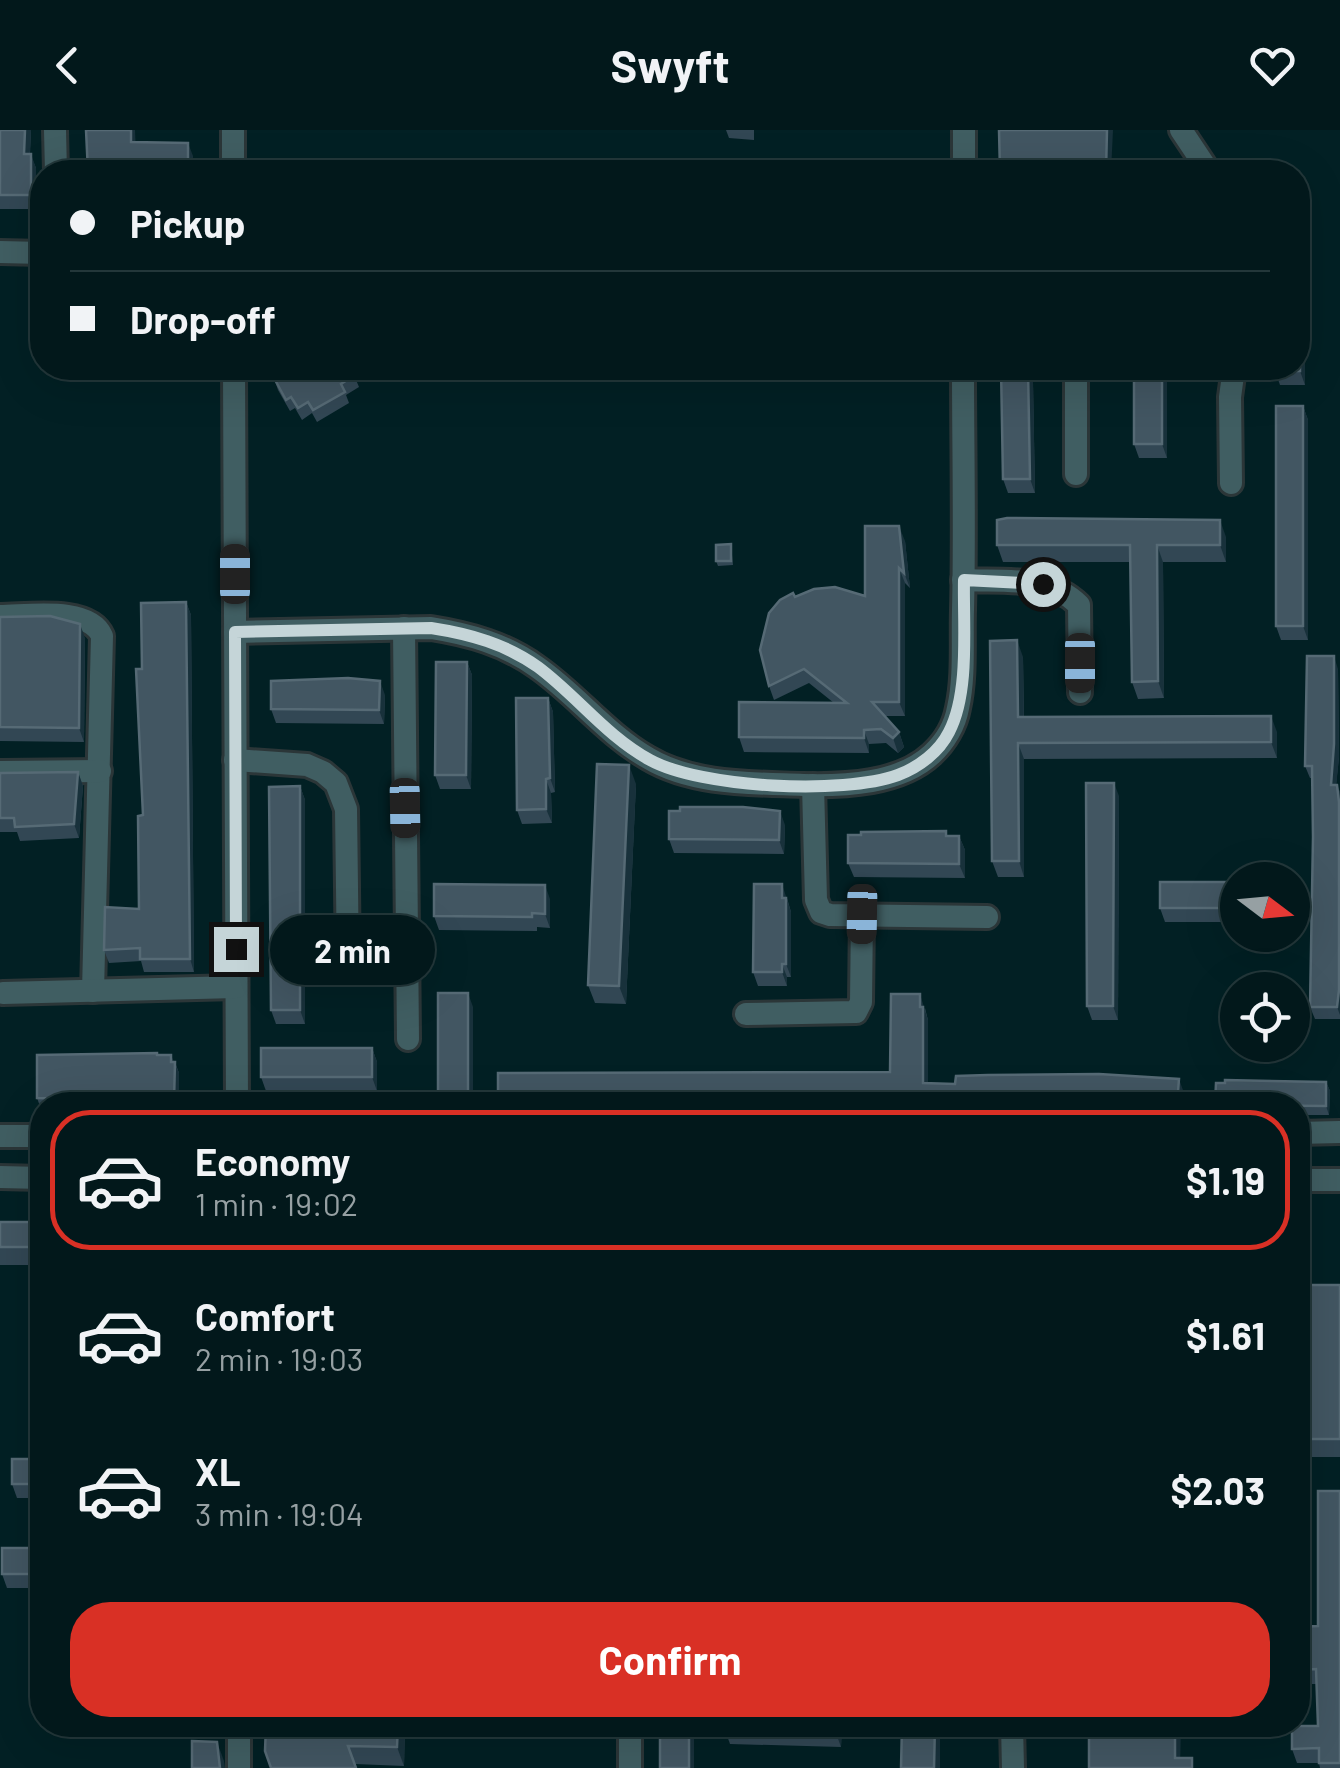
<!DOCTYPE html>
<meta charset="utf-8">
<style>
:root{--surface:#02181b;--page:#102528;--text:#f1f3f6;--muted:#96a0a3;--line:#23373a;--accent:#d93025}
body{margin:0;font-family:Barlow,sans-serif;background:var(--page);color:var(--text);height:100vh;display:flex;flex-direction:column;font-size:38px;white-space:nowrap}
*{box-sizing:border-box;margin:0}
p{font-size:32px;color:var(--muted)}
.icon{flex:none;width:55px;height:55px;fill:none;stroke:currentColor;stroke-width:2;stroke-linecap:round;stroke-linejoin:round}
.map{position:relative;flex:1;overflow:hidden}
.side{position:absolute;left:30px;top:962px;width:1280px;height:645px;display:flex;flex-direction:column;background:var(--surface);border-radius:40px;box-shadow:0 10px 40px #0002,0 0 0 2px var(--line)}
.side>*{flex:none}
.guide{position:absolute;left:30px;top:30px;width:1280px;height:220px;border-radius:40px;box-shadow:0 10px 40px #0002,0 0 0 2px var(--line);display:grid;align-content:center;height:220px;padding:0 40px;background:var(--surface)}
.needle{width:65px;rotate:106deg}
.tools{position:absolute;left:1220px;top:732px;display:grid;gap:20px}
.tools a{display:grid;place-items:center;width:90px;height:90px;border-radius:50%;background:var(--surface);box-shadow:0 10px 40px #0002,0 0 0 2px var(--line);font-size:50px}
.end{position:absolute;width:45px;height:45px;margin:-22px;border:12px solid #c5d5d8;background:#111;box-shadow:0 0 0 5px #111}
.from{border-radius:50%}
.bubble{position:absolute;height:70px;border-radius:35px;background:var(--surface);box-shadow:0 10px 40px #0002,0 0 0 2px var(--line);font-size:32px;font-weight:700;line-height:70px;text-align:center}
.car{position:absolute;width:30px;height:60px;margin:-30px -15px;border-radius:12px;box-shadow:0 0 8px 2px #0007;background:linear-gradient(#222 24%,#8ab4d8 0 40%,#222 0 76%,#8ab4d8 0 86%,#222 0)}
.guide b{display:flex;align-items:center;gap:35px;height:95px;font-size:38px}
.guide b+b{border-top:2px solid var(--line)}
.guide i{width:25px;height:25px;background:var(--text)}
ul{padding:18px 0 0;list-style:none}
li{display:flex;align-items:center;gap:30px;height:140px;margin:0 20px 15px;padding:0 20px;border:5px solid transparent;border-radius:40px}
li div{flex:1}
li b{display:block;font-size:38px}
li em{font-style:normal;font-weight:700}
li.on{border-color:var(--accent)}
li>.icon{width:90px;height:90px;stroke-width:1.5}
.cta{display:flex;gap:20px;margin-top:auto;padding:20px 40px}
.cta a{flex:1;height:115px;border-radius:40px;background:var(--accent);color:#fff;font-size:40px;font-weight:700;line-height:115px;text-align:center}
header{display:flex;justify-content:space-between;align-items:center;height:130px;padding:0 40px;background:var(--surface);font-size:45px;font-weight:700}
.map>svg:first-child{display:block}
.lines{fill:none;stroke-linecap:round;stroke-linejoin:round}
.street-casing{stroke:#2b3638;stroke-width:28}
.street{stroke:#405e62;stroke-width:22}
.wall{fill:#324754}
.shaded-wall{fill:#18313b}
.building{fill:#425662;stroke:#566a75;stroke-width:2.5}
.route{stroke:#c5d5d8;stroke-width:12}
</style>
<header><svg class="icon" aria-label="back" viewBox="0 0 24 24"><path d="M15 5l-7 7 7 7"/></svg>Swyft<svg class="icon" aria-label="heart" viewBox="0 0 24 24"><path d="M12 20l-8-8c-3-5 5-10 8-4 3-6 11-1 8 4z"/></svg></header>
<div class="map">
<svg width="1340" height="1638" viewBox="0 0 1340 1638">
<rect width="100%" height="100%" fill="#022024"/>
<g class="lines">
<g class="street-casing">
<g id="street">
<polyline points="55,0 56,42"/>
<polyline points="233,0 233,42"/>
<polyline points="964,0 964,42"/>
<polyline points="1181,0 1209,42"/>
<polyline points="0,122 42,123"/>
<polyline points="234,238 237,975"/>
<polyline points="1076,238 1076,344"/>
<polyline points="1231,353 1230,267 1234,238"/>
<path d="M963,450C1003,452 1049,445 1079,475L1080,562"/>
<path d="M0,486C28,486 89,476 102,506L93,861"/>
<polyline points="404,498 408,909"/>
<path d="M235,502L431,498C469,504 505,514 537,537C576,564 606,604 648,628C693,655 752,653 803,655C845,656 900,654 932,624C945,612 955,595 958,578C965,547 962,512 963,480C965,399 963,318 963,238"/>
<polyline points="235,630 307,635 323,642 336,653 346,679 348,837"/>
<polyline points="0,642 100,641"/>
<polyline points="813,655 816,770 821,782 830,785 987,787"/>
<polyline points="3,863 236,857"/>
<polyline points="746,884 856,882 861,872 862,784"/>
<polyline points="1298,1003 1340,1002"/>
<polyline points="0,1006 42,1006"/>
<polyline points="0,1047 42,1048"/>
<polyline points="1298,1050 1340,1050"/>
<polyline points="1012,1595 1013,1638"/>
<polyline points="239,1638 239,1595"/>
<polyline points="630,1638 630,1595"/>
</g>
</g>
<use href="#street" class="street"/>
</g>
<g class="wall">
<polygon points="0,0 31,0 30,24 36,38 36,79 0,79"/>
<polygon points="726,0 754,0 754,10 729,8"/>
<polygon points="1300,129 1305,143 1305,255 1280,255 1275,241"/>
<polygon points="272,238 352,238 351,238 359,257 346,265 349,273 317,292 312,283 302,290 295,278 290,281 278,260 274,248 277,246"/>
<polygon points="1134,238 1167,238 1167,328 1139,328 1134,314"/>
<polygon points="1033,252 1035,363 1008,363 1003,349"/>
<polygon points="1303,276 1308,290 1308,510 1281,510 1276,496"/>
<polygon points="1226,407 1226,432 1163,432 1164,568 1138,569 1132,552 1130,432 1003,432 997,415"/>
<polygon points="905,411 910,458 905,453 905,586 884,586 899,602 904,617 898,623 886,613 869,614 869,623 744,622 739,607 834,573 809,553 774,570 769,556 795,467 865,466"/>
<polygon points="731,414 733,435 718,436 716,431"/>
<polygon points="186,472 191,485 194,842 144,842 141,831 109,833 104,820 139,779 143,685 142,539"/>
<polygon points="0,487 85,508 84,612 0,611"/>
<polygon points="1023,527 1024,587 1277,602 1277,628 1024,629 1024,747 998,747 992,731"/>
<polygon points="467,532 472,545 471,659 440,659 435,645"/>
<polygon points="1338,539 1339,627 1336,655 1340,662 1340,889 1315,889 1310,877 1313,707 1312,648 1310,648 1305,636"/>
<polygon points="385,565 384,594 276,593 271,579"/>
<polygon points="548,568 553,582 555,662 551,663 552,693 522,694 517,680"/>
<polygon points="78,642 83,656 79,708 20,711 17,702 0,702 0,643"/>
<polygon points="636,654 626,874 595,873 588,855"/>
<polygon points="300,656 305,670 305,894 276,894 271,880"/>
<polygon points="1119,666 1118,890 1092,890 1087,876"/>
<polygon points="785,695 784,724 674,723 669,709"/>
<polygon points="948,706 959,706 965,720 965,748 854,747 848,733"/>
<polygon points="1238,752 1238,792 1165,792 1160,778"/>
<polygon points="787,768 791,782 791,847 787,847 787,856 758,856 753,842"/>
<polygon points="550,769 550,798 537,797 537,801 439,800 434,786"/>
<polygon points="925,878 928,890 928,953 1184,963 1183,975 500,975 498,969 890,942"/>
<polygon points="372,918 377,932 377,961 266,961 261,947"/>
<polygon points="158,925 171,925 173,932 175,932 179,943 179,975 42,975 41,979 37,968"/>
<polygon points="1326,952 1330,961 1329,985 1298,985 1298,975"/>
<rect x="0" y="1092" width="42" height="43"/>
<polygon points="1298,1155 1340,1155 1340,1327 1299,1327 1300,1348 1298,1348"/>
<polygon points="42,1329 42,1368 17,1368 12,1354"/>
<polygon points="1340,1361 1340,1638 1320,1638 1319,1633 1297,1633 1292,1619 1318,1596 1317,1554 1298,1554 1298,1497 1318,1496"/>
<polygon points="42,1418 42,1458 7,1458 2,1444"/>
<polygon points="91,1595 206,1595 206,1602 94,1603"/>
<polygon points="266,1595 405,1595 404,1636 355,1634"/>
<polygon points="725,1595 842,1595 841,1617 730,1614 725,1600"/>
</g>
<g class="shaded-wall">
<polygon points="25,0 31,0 29,38 24,24"/>
<polygon points="131,0 135,0 136,26 131,12"/>
<polygon points="1107,0 1113,0 1111,42 1106,42"/>
<polygon points="188,13 193,26 193,42 188,42"/>
<polygon points="31,24 36,38 36,79 31,65"/>
<polygon points="1300,129 1305,143 1305,255 1300,241"/>
<polygon points="1028,238 1033,252 1035,363 1030,349"/>
<polygon points="1162,238 1167,238 1167,328 1162,314"/>
<polygon points="1303,276 1308,290 1308,510 1303,496"/>
<polygon points="1220,390 1226,407 1226,432 1220,415"/>
<polygon points="899,396 905,411 910,458 904,443"/>
<polygon points="1157,415 1163,432 1164,568 1158,551"/>
<polygon points="899,438 905,453 905,586 899,572"/>
<polygon points="186,472 191,485 194,842 190,829"/>
<polygon points="80,494 85,508 84,612 79,598"/>
<polygon points="1017,510 1023,527 1024,603 1018,587"/>
<polygon points="1334,526 1338,539 1339,627 1335,668 1331,655"/>
<polygon points="467,532 472,545 471,659 466,645"/>
<polygon points="380,551 385,565 384,594 379,580"/>
<polygon points="548,568 553,582 555,662 550,648"/>
<polygon points="1271,586 1277,602 1277,628 1271,612"/>
<polygon points="864,600 869,614 869,623 864,608"/>
<polygon points="899,602 904,617 898,623 893,608"/>
<polygon points="1018,613 1024,629 1024,747 1019,731"/>
<polygon points="629,635 636,654 626,874 619,856"/>
<polygon points="78,642 83,656 79,708 74,694"/>
<polygon points="546,649 551,663 552,693 546,679"/>
<polygon points="1114,653 1119,666 1118,890 1113,876"/>
<polygon points="1337,655 1340,662 1340,885 1337,877"/>
<polygon points="300,656 305,670 305,894 300,880"/>
<polygon points="780,681 785,695 784,724 779,710"/>
<polygon points="959,706 965,720 965,748 959,734"/>
<polygon points="782,754 791,782 791,847 786,834"/>
<polygon points="545,755 550,769 550,798 545,784"/>
<polygon points="782,834 787,847 787,856 782,842"/>
<polygon points="468,863 473,877 473,975 468,975"/>
<polygon points="920,864 928,890 928,966 923,953"/>
<polygon points="372,918 377,932 377,961 372,947"/>
<polygon points="171,925 179,943 179,975 176,975 174,971"/>
<polygon points="1179,949 1184,963 1183,975 1177,975"/>
<polygon points="1326,952 1330,961 1329,985 1326,976"/>
<polygon points="1298,1323 1299,1327 1300,1348 1298,1342"/>
<polygon points="398,1595 405,1595 404,1636 397,1617"/>
<rect x="689" y="1595" width="5" height="43"/>
<polygon points="836,1595 842,1595 841,1617 836,1603"/>
<polygon points="935,1595 940,1595 940,1638 934,1638"/>
<polygon points="1175,1595 1181,1595 1180,1638 1175,1628"/>
<polygon points="217,1612 224,1631 225,1638 220,1638"/>
</g>
<g class="building">
<polygon points="0,0 25,0 24,24 31,24 31,65 0,65"/>
<polygon points="86,0 131,0 131,12 188,13 188,42 88,42"/>
<polygon points="999,0 1107,0 1106,42 1000,42"/>
<polygon points="1298,129 1300,129 1300,241 1275,241 1275,238 1298,238"/>
<polygon points="274,238 350,238 355,245 341,254 345,262 313,280 308,272 298,278 291,267 286,270 274,248 279,245"/>
<polygon points="1001,238 1028,238 1030,349 1003,349"/>
<rect x="1134" y="238" width="28" height="76"/>
<rect x="1276" y="276" width="27" height="220"/>
<polygon points="1007,388 1220,390 1220,415 1157,415 1158,551 1132,552 1130,415 997,415 997,390"/>
<polygon points="865,396 899,396 904,443 899,438 899,572 872,572 899,602 893,608 881,599 864,600 864,608 739,607 739,572 847,573 804,539 769,556 760,520 769,483 780,470 793,463 795,467 814,459 835,457 865,466"/>
<polygon points="731,414 731,431 716,431 716,415"/>
<polygon points="186,472 190,829 140,829 140,818 104,820 105,777 139,779 138,686 143,685 136,539 142,539 141,473"/>
<polygon points="50,486 80,494 79,598 0,597 0,487"/>
<polygon points="1017,510 1018,587 1271,586 1271,612 1018,613 1019,731 992,731 990,511"/>
<polygon points="1307,526 1334,526 1334,614 1331,655 1337,655 1339,672 1339,860 1337,877 1310,877 1313,707 1312,636 1305,636"/>
<polygon points="436,532 467,532 466,645 435,645"/>
<polygon points="348,548 380,551 379,580 271,579 271,551"/>
<polygon points="516,568 548,568 550,648 546,649 546,679 517,680"/>
<polygon points="597,634 629,635 619,856 588,855"/>
<polygon points="78,642 74,694 15,697 14,688 0,688 0,643"/>
<polygon points="1086,653 1114,653 1113,876 1087,876"/>
<polygon points="300,656 300,880 271,880 269,657"/>
<polygon points="680,677 743,677 780,681 779,710 669,709 669,681 680,681"/>
<polygon points="946,701 946,706 959,706 959,734 848,733 848,705 861,705 861,702"/>
<rect x="1160" y="752" width="78" height="26"/>
<polygon points="434,754 545,755 545,784 532,783 532,787 434,786"/>
<polygon points="754,754 782,754 782,768 786,768 786,834 782,834 782,842 753,842"/>
<rect x="438" y="863" width="30" height="111"/>
<polygon points="891,864 920,864 920,877 923,877 923,953 955,954 956,946 988,945 1099,944 1179,949 1177,975 1091,969 1091,973 498,969 498,943 890,942"/>
<rect x="261" y="918" width="111" height="29"/>
<polygon points="157,923 157,925 171,925 171,932 175,932 174,971 37,968 37,925"/>
<polygon points="1225,950 1326,952 1326,976 1215,975 1216,953 1225,953"/>
<rect x="0" y="1092" width="42" height="25"/>
<rect x="1298" y="1155" width="42" height="154"/>
<rect x="12" y="1329" width="30" height="25"/>
<polygon points="1318,1361 1340,1361 1340,1633 1319,1633 1319,1618 1292,1619 1292,1596 1318,1596 1316,1539 1298,1540 1298,1497 1318,1496"/>
<rect x="2" y="1418" width="40" height="26"/>
<polygon points="266,1595 398,1595 397,1617 348,1616 356,1638 271,1638 265,1621"/>
<rect x="660" y="1595" width="29" height="43"/>
<polygon points="725,1595 836,1595 836,1603 725,1600"/>
<polygon points="902,1595 935,1595 934,1638 901,1638"/>
<polygon points="1089,1595 1175,1595 1175,1628 1192,1628 1192,1638 1089,1638"/>
<polygon points="192,1611 217,1612 220,1638 192,1638"/>
</g>
<g class="lines">
<path class="route" d="M236,819L235,502L431,498C470,504 506,514 538,537C577,566 606,606 650,630C701,658 843,665 898,645C919,637 939,622 949,602C970,562 963,495 964,450L1043,454"/>
</g>
</svg>
<div class="tools">
<a><svg class="needle" viewBox="-14 -14 28 28"><path d="M0-13l5 13h-10z" fill="#e53935"/><path d="M0 13l5-13h-10z" fill="#96a0a3"/></svg></a>
<a><svg class="icon" aria-label="locate" viewBox="0 0 24 24"><circle cx="12" cy="12" r="6"/><path d="M12 2v4M12 18v4M2 12h4M18 12h4"/></svg></a>
</div>
<i class="end from" style="left:1043px;top:454px"></i>
<i class="end" style="left:236px;top:819px"></i>
<div class="bubble" style="left:270px;top:785px;width:165px">2 min</div>
<i class="car" style="left:235px;top:444px;rotate:0deg"></i>
<i class="car" style="left:1080px;top:533px;rotate:180deg"></i>
<i class="car" style="left:405px;top:678px;rotate:179deg"></i>
<i class="car" style="left:862px;top:784px;rotate:181deg"></i>
<div class="guide">
<b><i class="from"></i>Pickup</b>
<b><i></i>Drop-off</b>
</div>
<section class="side">
<ul>
<li class="on"><svg class="icon" aria-label="car" viewBox="0 0 24 24"><path d="M5 17H2v-5l4-1 3-4h7l3 4 3 1v5h-3M9 17h6M6 11h13"/><circle cx="7" cy="17" r="2"/><circle cx="17" cy="17" r="2"/></svg><div><b>Economy</b><p>1 min · 19:02</p></div><em>$1.19</em></li>
<li><svg class="icon" aria-label="car" viewBox="0 0 24 24"><path d="M5 17H2v-5l4-1 3-4h7l3 4 3 1v5h-3M9 17h6M6 11h13"/><circle cx="7" cy="17" r="2"/><circle cx="17" cy="17" r="2"/></svg><div><b>Comfort</b><p>2 min · 19:03</p></div><em>$1.61</em></li>
<li><svg class="icon" aria-label="car" viewBox="0 0 24 24"><path d="M5 17H2v-5l4-1 3-4h7l3 4 3 1v5h-3M9 17h6M6 11h13"/><circle cx="7" cy="17" r="2"/><circle cx="17" cy="17" r="2"/></svg><div><b>XL</b><p>3 min · 19:04</p></div><em>$2.03</em></li>
</ul>
<div class="cta"><a>Confirm</a></div>
</section>
</div>
